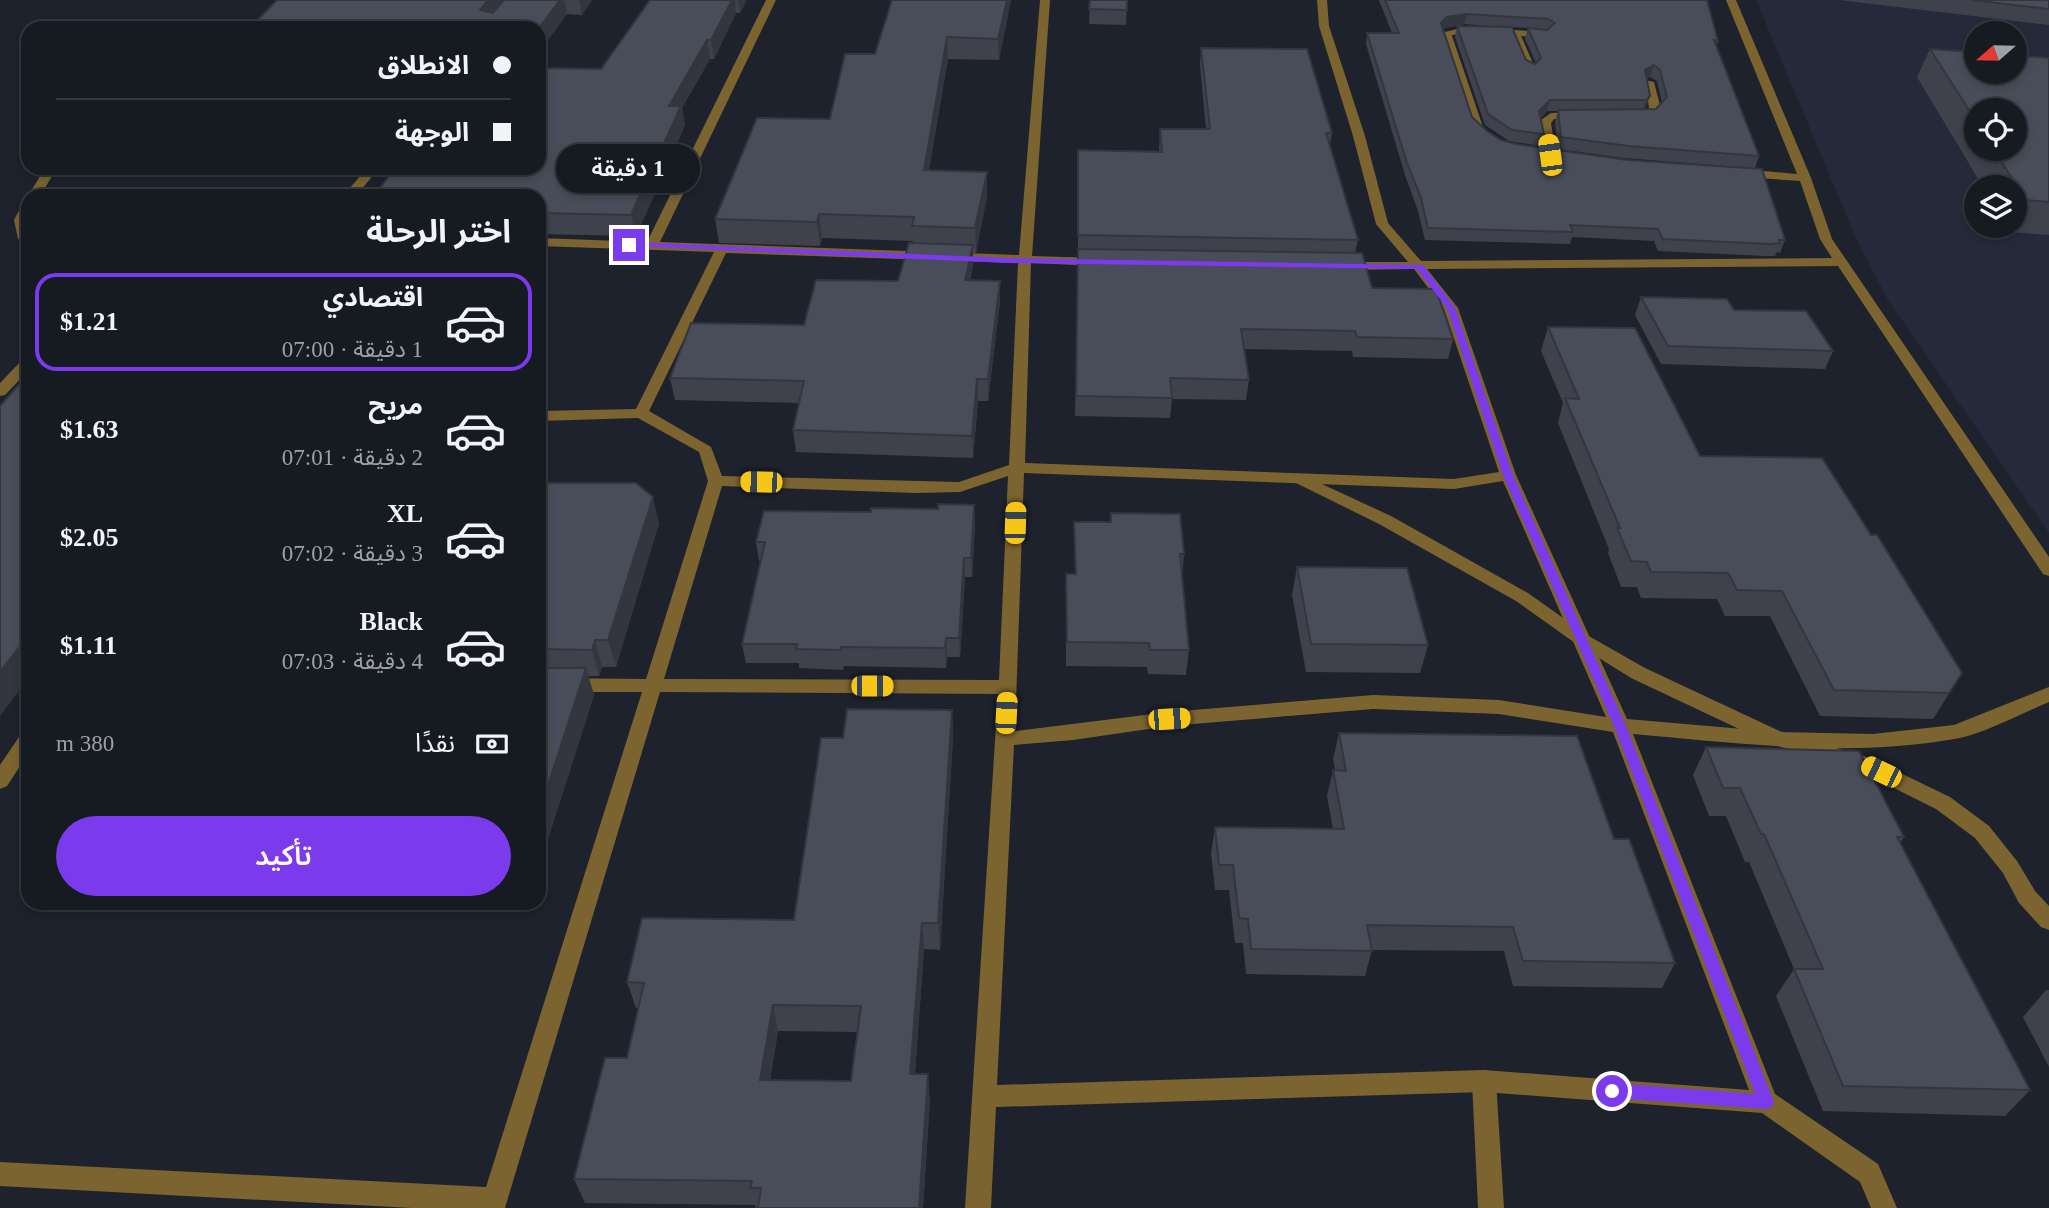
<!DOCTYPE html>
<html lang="ar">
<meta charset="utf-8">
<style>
:root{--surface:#161a21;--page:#1f232a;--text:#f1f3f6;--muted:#9ea1a5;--line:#35383f;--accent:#7c3aed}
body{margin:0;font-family:"Times New Roman","Noto Sans Arabic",serif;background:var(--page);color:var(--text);direction:rtl;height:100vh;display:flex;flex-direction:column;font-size:26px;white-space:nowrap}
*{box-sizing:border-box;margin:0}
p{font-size:23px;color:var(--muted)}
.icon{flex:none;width:38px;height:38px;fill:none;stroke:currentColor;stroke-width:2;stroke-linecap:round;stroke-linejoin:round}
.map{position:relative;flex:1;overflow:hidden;direction:ltr}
.sheet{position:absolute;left:21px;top:189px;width:525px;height:721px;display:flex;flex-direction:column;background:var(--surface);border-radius:21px;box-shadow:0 4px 10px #0003,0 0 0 2px var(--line);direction:rtl}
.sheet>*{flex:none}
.guide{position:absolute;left:21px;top:21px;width:525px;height:154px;border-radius:21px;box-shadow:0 4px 10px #0003,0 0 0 2px var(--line);direction:rtl;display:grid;align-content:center;height:154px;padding:0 35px;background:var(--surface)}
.needle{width:46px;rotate:250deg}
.fabs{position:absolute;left:1964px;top:21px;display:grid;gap:14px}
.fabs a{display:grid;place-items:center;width:63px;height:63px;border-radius:50%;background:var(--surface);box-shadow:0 4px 10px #0003,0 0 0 2px var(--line);font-size:35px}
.end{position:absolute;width:32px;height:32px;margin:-16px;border:9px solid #7c3aed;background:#fff;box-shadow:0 0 0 4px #fff}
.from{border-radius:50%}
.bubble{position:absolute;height:49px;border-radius:24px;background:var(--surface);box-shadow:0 4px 10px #0003,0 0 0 2px var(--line);font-size:23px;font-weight:600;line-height:49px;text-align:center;direction:rtl}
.car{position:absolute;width:21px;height:42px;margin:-21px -10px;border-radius:9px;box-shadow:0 0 5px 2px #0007;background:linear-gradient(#f5c518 24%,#345 0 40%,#f5c518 0 76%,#345 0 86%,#f5c518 0)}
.guide b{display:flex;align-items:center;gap:24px;height:66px;font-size:26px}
.guide b+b{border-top:2px solid var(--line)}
.guide i{width:18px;height:18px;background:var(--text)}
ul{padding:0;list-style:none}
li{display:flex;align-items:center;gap:21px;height:98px;margin:0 14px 10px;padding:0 21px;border:4px solid transparent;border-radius:21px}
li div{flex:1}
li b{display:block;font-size:26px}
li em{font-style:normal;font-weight:600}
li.current{border-color:var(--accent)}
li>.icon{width:63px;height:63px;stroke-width:1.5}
h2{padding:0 35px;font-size:32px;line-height:84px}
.pay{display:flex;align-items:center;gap:18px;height:77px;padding:0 35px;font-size:26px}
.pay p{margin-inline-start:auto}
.button{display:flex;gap:14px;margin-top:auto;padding:14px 35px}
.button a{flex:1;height:80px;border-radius:42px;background:var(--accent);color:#fff;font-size:28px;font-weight:600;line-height:80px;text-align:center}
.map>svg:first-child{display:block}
.built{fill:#242a3a;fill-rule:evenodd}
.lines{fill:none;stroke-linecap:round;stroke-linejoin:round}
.service{fill:#7c6430;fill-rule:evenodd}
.minor{fill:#7c6430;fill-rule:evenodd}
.wall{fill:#3f424d;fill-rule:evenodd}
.shaded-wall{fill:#33363e}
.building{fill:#494d59;stroke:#33363e;stroke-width:2;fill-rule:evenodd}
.route{fill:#7c3aed}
</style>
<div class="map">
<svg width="2049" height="1208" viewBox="0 0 2049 1208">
<rect width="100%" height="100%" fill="#1e222c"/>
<path class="built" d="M1756,0H2049V533L1888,300L1855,236ZM1976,33H2014V72H1976ZM1976,110H2014V149H1976ZM1976,187H2014V226H1976Z"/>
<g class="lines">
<g class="service">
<polygon points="1465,27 1545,32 1550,35 1545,38 1521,36 1536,70 1531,73 1526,70 1511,35 1465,33 1446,36 1441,33"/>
<polygon points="1645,80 1654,82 1661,109 1651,119 1631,119 1631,115 1644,114 1649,108"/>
<polygon points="1579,112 1585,115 1583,117 1554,119 1551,123 1556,155 1546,157 1541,120 1551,113"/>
<polygon points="1298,473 1391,516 1528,593 1587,635 1645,668 1784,733 1867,757 1950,797 1989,826 2017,861 2035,891 2049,906 2049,930 2041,927 2019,903 2003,873 1975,838 1936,809 1854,768 1771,744 1631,678 1575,643 1516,601 1379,524 1292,481 1290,478"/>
<polygon points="1484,1070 1492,1073 1496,1081 1504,1208 1478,1208 1472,1081 1476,1073"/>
</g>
<g class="minor">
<path d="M766,0H776L660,242L1019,255L1040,0H1050L1032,256L1100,258L1107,262L1100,266L1031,263L1025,463L1454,479L1499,472L1444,309L1414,269L1342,270L1335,266L1342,262H1408L1376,224L1353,136L1319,26L1317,0H1327L1329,26L1365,136L1388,223L1421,261L1832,258L1820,239L1800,181L1742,177L1736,173L1742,169L1797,174L1726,0H1736L1811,178L1832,239L2049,557V576L2043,574L1838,266L1427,269L1458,308L1516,475L1627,719L1778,732L1873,734L1954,725L2049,687V702C2022,713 1982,735 1954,739C1848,758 1739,743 1633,734L1775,1094L1878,1164L1897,1208H1871L1860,1182L1762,1113L1484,1092L996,1107L991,1208H965L998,694L660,692L505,1208H412L0,1186V1162L486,1187L642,692H539V678L646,679L708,481L699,452L638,418L539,421V411L636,409L714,252L539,246V238L647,242ZM726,253L1018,263L1009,465L959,482L722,476L711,447L649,411ZM1024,473L1454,489L1503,481L1606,717L1499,700L1373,695L1169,712L1015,731ZM1008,476L999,680L664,679L722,486L915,493L960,492ZM1373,709L1499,714L1613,732L1749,1090L1484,1070L997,1085L1014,745L1073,740L1169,726Z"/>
<polygon points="1442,31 1451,33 1483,127 1493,138 1491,140 1483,140 1472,128"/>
<polygon points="45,168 57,168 40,196 28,196"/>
<polygon points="367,168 379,168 356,196 343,196"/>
<polygon points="28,200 28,245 18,239 14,220 24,201"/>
<polygon points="28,358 28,371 5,395 0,396 0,383 23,359"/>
<polygon points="28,732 28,754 7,786 0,789 0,765 21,734"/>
</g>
</g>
<g class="wall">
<polygon points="277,0 592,0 582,15 567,14 539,52 539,28"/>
<polygon points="650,0 747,0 740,13 736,13 714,59 710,59 682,108 685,125 636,236 539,234 539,196 601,69"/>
<polygon points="892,0 1011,0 999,60 948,59 929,170 987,196 976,253 973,253 973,266 970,280 1000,281 1000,302 988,401 978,401 973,458 796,452 793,430 799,403 675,400 670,378 804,325 898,281 913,241 822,238 820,246 719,243 715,219 830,119 875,54"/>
<polygon points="1090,0 1127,0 1126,25 1089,24"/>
<path d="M1379,0H1707L1718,41L1716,46L1759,156L1755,168L1785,240L1780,253L1777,252L1775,256H1765L1658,251L1654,241L1572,237L1570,244L1425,240L1418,211L1405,175L1366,44L1367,33H1392ZM1465,24L1500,27L1457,26L1455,37L1485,125L1509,141L1541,146L1544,134L1541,118L1547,111H1558L1555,122L1558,149L1624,158L1752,168L1627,160L1516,144L1501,140L1487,131L1472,117L1443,30L1445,28ZM1512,27L1528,28L1525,39L1536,63L1535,64L1526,60ZM1650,77L1657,81L1662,103L1656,109H1644L1650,96L1647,79Z"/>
<polygon points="1839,0 2049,0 2049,25"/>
<polygon points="1201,48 1332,133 1330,146 1358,240 1355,253 1372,288 1453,339 1448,359 1353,357 1352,351 1244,349 1249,380 1246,400 1172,399 1170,418 1075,416 1078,255 1078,150 1159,151 1160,129 1206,129 1200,66"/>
<path d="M1930,49L2049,58V235L2010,232L2006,226H2014V187H1983L1917,77ZM1976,110L2014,149H1976Z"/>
<polygon points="1641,297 1734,310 1833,351 1825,369 1661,364 1635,315"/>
<polygon points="1548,327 1700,456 1871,535 1962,673 1933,719 1820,716 1770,616 1725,616 1717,599 1641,598 1637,587 1621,587 1608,553 1609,549 1558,423 1563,403 1541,351"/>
<polygon points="539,483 659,523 616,667 602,667 599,676 588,676 594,695 548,839 539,839"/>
<polygon points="974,505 975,524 972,577 965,577 960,657 947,657 946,668 844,666 843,670 799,668 799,663 746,663 742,644 761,561 759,561 756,542 871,512 938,509"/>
<polygon points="1111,513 1184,554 1182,576 1189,650 1186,675 1148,674 1147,667 1066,666 1066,574 1075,574 1074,522 1110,522"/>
<polygon points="1297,567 1428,645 1420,673 1306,672 1292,595"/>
<path d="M952,710L953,737L940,950L924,949L915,1074L930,1099L923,1208H756L755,1205L585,1203L574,1179L627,1058L638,1008H636L627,982L794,920L843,738ZM778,1031L857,1032L851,1081L770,1080Z"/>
<polygon points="1339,733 1614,839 1675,963 1662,988 1513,986 1504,951 1372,950 1365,976 1246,974 1243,943 1235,943 1229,890 1215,890 1211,853 1215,827 1333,829 1327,796 1333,770 1335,770 1333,759"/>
<polygon points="1706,747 1904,837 1900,843 2030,1090 2005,1116 1823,1111 1776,996 1794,969 1749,862 1745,862 1726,816 1709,816 1693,775"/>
<polygon points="2046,990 2049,990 2049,1067 2023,1017"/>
</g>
<g class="shaded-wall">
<polygon points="488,0 508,0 485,28 480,10"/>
<polygon points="560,0 564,0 567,14 539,52 539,28"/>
<polygon points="579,0 592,0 582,15"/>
<polygon points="732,0 735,0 736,13 714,59 711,40"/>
<polygon points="738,0 747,0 740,13"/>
<polygon points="1007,0 1011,0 999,60 998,39"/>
<polygon points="1467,14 1465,24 1445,28 1438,34 1441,23 1447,17"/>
<polygon points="947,37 948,59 925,193 924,170"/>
<polygon points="707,40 710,59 682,108 685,125 636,236 631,215 669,106"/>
<polygon points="1654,65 1650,77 1642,81 1645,70"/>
<polygon points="1650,96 1646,107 1643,111 1646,100"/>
<polygon points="1550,100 1547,111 1536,123 1539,111"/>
<polygon points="987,172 987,196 976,253 975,228"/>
<polygon points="819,214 822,238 820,246 817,222"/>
<polygon points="973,245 973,266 966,301 965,280"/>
<polygon points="1000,281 1000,302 988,401 988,379"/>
<polygon points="977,379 978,401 973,458 972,436"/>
<polygon points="653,497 659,523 616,667 608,640"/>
<polygon points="974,505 975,524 972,577 971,558"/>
<polygon points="964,558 965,577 960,657 959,638"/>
<polygon points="28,636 28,679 0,716 0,672"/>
<polygon points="946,638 947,657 946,668 945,648"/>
<polygon points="595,640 602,667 599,676 592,650"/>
<polygon points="586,668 594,695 548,839 539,813"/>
<polygon points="952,710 953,737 940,950 938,923"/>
<polygon points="922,923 924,949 913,1099 910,1074"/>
<polygon points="773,1005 778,1031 766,1105 760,1080"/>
<polygon points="928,1074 930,1099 923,1208 919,1208"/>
</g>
<g class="building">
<polygon points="277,0 488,0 480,10 493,13 504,0 560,0 539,28 250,28"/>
<polygon points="650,0 732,0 711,40 707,40 669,106 681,106 631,215 539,213 539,196 374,196 395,168 539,168 539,68 601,69"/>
<polygon points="892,0 1007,0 998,39 947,37 924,170 987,172 975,228 912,226 914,217 819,214 817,222 715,219 757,118 830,119 845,54 875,54"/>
<polygon points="1090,0 1127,0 1127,10 1089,9"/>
<polygon points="1385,0 1707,0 1718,41 1714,40 1759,156 1628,146 1561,137 1558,110 1656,109 1667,97 1660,70 1654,65 1645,70 1650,96 1646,100 1550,100 1539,111 1544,134 1512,130 1488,114 1457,26 1512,27 1526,60 1535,64 1541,58 1528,28 1547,30 1555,23 1548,19 1467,14 1447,17 1441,23 1472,117 1487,131 1501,140 1516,144 1627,160 1762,169 1785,240 1779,240 1780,243 1770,244 1663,239 1658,229 1570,225 1573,232 1428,228 1421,198 1407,163 1367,33 1399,33"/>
<polygon points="1971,0 2049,0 2049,9"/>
<polygon points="1201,48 1307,49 1332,133 1326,133 1358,240 1078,235 1078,150 1162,152 1160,129 1210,129"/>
<polygon points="1930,49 1976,52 1976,72 2014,72 2014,55 2049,58 2049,202 2026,200 1993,149 2014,149 2014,110 1976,110 1976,121"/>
<polygon points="909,243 973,245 965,280 1000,281 988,379 977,379 972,436 793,430 804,381 670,378 691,323 804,325 816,280 898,281"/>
<polygon points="1078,249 1362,253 1372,288 1436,289 1453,339 1357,337 1355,331 1241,329 1249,380 1170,378 1172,398 1076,396"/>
<polygon points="1641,297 1727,299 1734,310 1806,311 1833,351 1668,346"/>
<polygon points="1548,327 1635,328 1700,456 1822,458 1871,535 1877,535 1962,673 1949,693 1834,690 1782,591 1737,590 1728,573 1651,572 1647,562 1631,561 1617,528 1620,528 1565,398 1579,399"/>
<polygon points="28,374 28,636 0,672 0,406"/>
<polygon points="539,483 636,483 653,497 608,640 595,640 592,650 539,649"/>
<polygon points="938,504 974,505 971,558 964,558 959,638 946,638 945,648 841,647 841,650 796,649 797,644 742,644 765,542 756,542 764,511 871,512 871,508 938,509"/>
<polygon points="1111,513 1180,514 1184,554 1180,554 1189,650 1150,650 1149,643 1067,642 1066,574 1076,574 1074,522 1111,522"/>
<polygon points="1297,567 1407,568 1428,645 1311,644"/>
<polygon points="539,668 586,668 539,813"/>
<path d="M847,709L952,710L938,923H922L910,1074H928L919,1208H758L761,1188H750L752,1181L574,1179L605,1058H627L644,983L627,982L642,918L794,920L821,738H843ZM773,1005L861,1006L851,1081L760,1080Z"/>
<polygon points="1339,733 1577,736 1614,839 1629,839 1675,963 1523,961 1513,927 1367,925 1372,951 1251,949 1248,919 1239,918 1233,865 1219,865 1215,827 1344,829 1333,770 1346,771"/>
<polygon points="1706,747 1859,751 1904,837 1897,837 2030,1090 1843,1086 1794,969 1823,969 1764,834 1761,834 1740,788 1723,788"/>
</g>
<polygon class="route" points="629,242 1008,258 1423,265 1455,308 1513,475 1626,726 1774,1102 1772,1107 1766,1109 1612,1098 1607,1096 1605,1091 1607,1086 1612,1083 1755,1094 1614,726 1503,475 1447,308 1417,269 1008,263 627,246"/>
</svg>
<div class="fabs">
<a><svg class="needle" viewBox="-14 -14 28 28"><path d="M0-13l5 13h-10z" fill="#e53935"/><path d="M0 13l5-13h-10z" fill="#9ea1a5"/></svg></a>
<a><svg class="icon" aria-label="locate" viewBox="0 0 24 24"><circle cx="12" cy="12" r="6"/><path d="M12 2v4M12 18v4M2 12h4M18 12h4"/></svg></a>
<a><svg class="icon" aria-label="layers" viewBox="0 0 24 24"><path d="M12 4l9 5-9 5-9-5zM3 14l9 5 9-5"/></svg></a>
</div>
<i class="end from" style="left:1612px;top:1091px"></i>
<i class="end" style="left:629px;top:245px"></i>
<div class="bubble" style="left:556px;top:144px;width:144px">1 دقيقة</div>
<i class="car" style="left:1550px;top:155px;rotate:352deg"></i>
<i class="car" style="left:761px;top:482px;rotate:271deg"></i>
<i class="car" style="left:1015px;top:523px;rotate:2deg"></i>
<i class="car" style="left:872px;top:686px;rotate:90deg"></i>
<i class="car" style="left:1006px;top:713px;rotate:3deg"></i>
<i class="car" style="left:1169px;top:719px;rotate:86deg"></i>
<i class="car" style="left:1881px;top:772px;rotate:296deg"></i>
<div class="guide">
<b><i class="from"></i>الانطلاق</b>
<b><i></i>الوجهة</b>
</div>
<section class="sheet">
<h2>اختر الرحلة</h2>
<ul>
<li class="current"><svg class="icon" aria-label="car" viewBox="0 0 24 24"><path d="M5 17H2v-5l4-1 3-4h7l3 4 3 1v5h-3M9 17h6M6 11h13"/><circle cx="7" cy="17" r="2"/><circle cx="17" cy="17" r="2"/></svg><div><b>اقتصادي</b><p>1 دقيقة · 07:00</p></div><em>$1.21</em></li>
<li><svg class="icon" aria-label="car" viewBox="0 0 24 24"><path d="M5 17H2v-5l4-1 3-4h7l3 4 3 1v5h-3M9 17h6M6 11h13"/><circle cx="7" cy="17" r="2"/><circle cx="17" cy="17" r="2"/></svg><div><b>مريح</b><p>2 دقيقة · 07:01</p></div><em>$1.63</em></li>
<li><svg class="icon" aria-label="car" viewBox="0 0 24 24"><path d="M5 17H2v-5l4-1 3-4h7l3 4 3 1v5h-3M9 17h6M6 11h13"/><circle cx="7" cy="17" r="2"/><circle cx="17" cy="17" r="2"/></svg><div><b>XL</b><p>3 دقيقة · 07:02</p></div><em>$2.05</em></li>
<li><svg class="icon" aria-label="car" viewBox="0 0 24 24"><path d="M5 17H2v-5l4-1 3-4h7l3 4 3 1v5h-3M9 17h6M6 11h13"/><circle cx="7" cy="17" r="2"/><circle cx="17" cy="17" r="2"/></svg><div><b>Black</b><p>4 دقيقة · 07:03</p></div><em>$1.11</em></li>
</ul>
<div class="pay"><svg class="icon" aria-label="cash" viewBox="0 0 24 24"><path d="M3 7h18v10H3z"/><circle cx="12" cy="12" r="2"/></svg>نقدًا<p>380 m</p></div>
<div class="button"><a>تأكيد</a></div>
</section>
</div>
